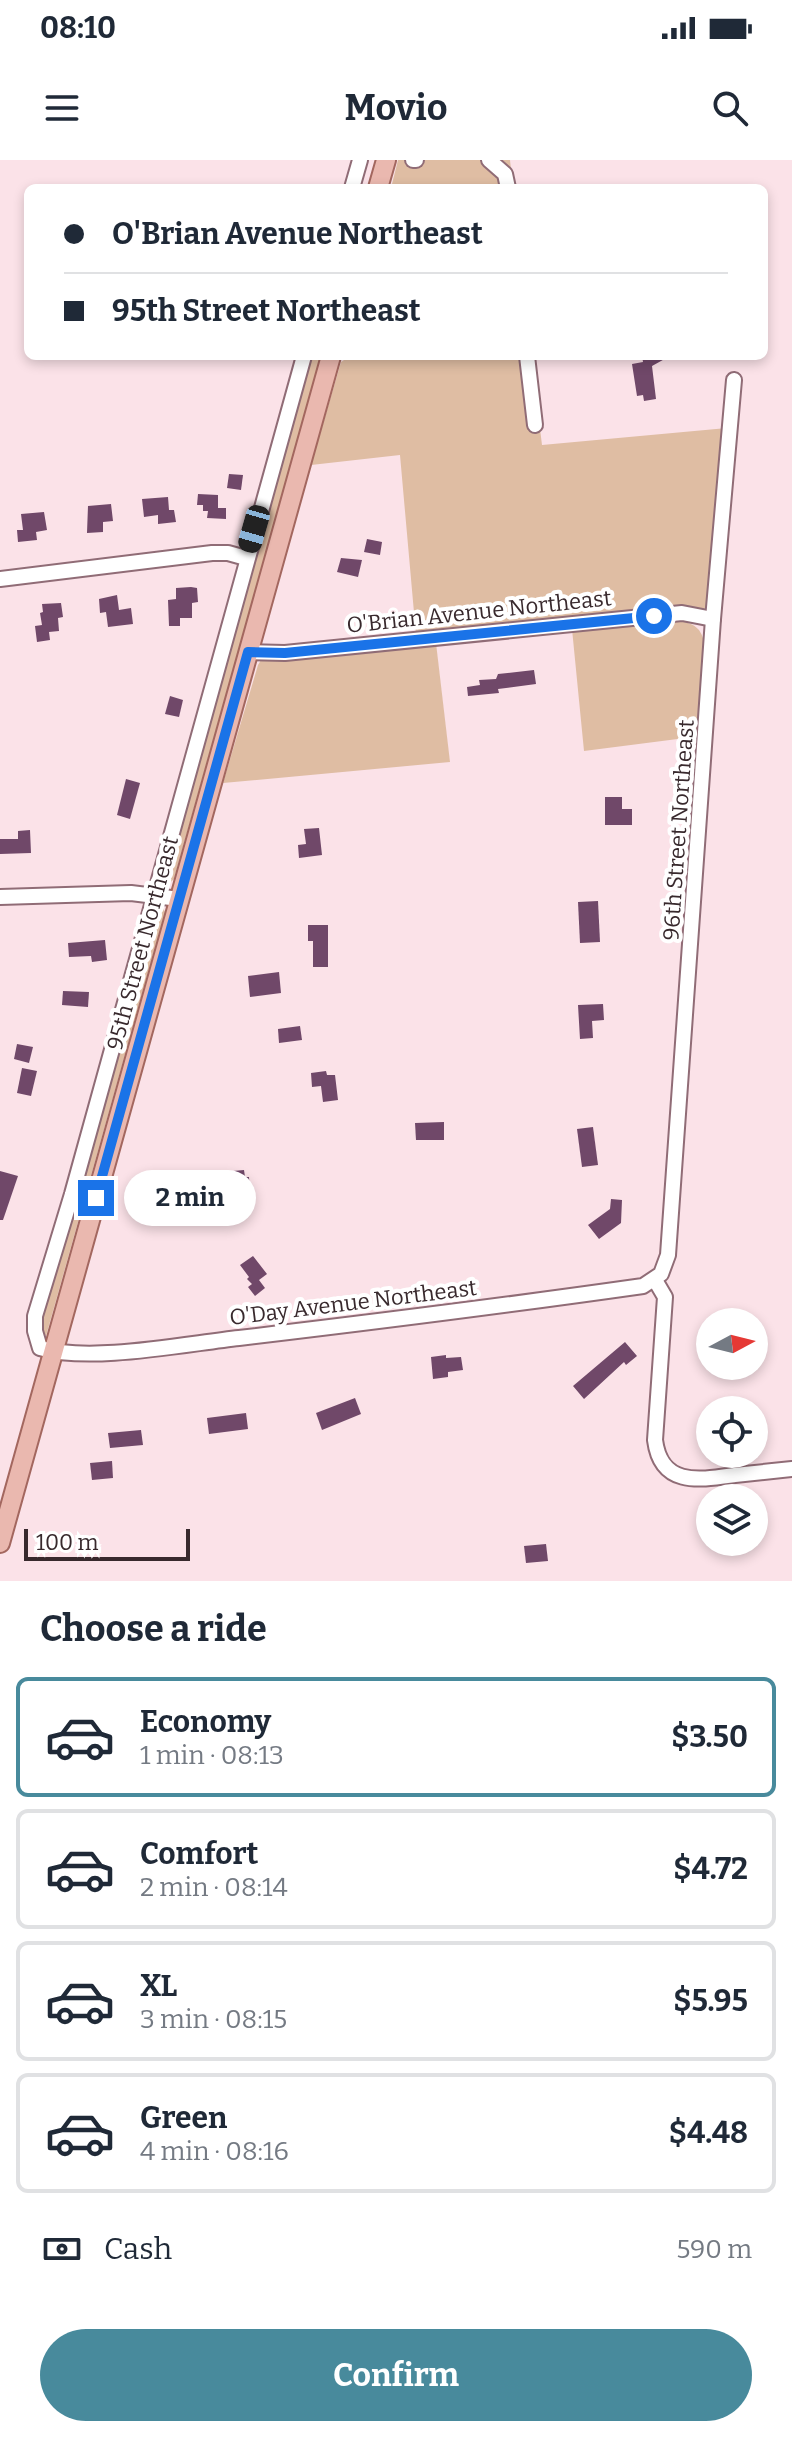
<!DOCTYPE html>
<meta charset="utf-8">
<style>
:root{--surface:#fff;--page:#f2f2f3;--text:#1f2937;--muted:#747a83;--line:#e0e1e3;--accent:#488a9c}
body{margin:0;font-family:Bitter,serif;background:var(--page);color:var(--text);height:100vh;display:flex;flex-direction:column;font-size:30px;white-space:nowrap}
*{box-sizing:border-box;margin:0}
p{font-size:26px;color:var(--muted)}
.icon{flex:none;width:44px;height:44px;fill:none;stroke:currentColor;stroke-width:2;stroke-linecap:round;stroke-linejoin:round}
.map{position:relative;height:1421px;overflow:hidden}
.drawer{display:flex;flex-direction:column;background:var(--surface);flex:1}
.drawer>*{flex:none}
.guide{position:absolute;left:24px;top:24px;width:744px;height:176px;border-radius:12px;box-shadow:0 4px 12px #0003;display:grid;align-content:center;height:176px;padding:0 40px;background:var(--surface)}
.needle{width:52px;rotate:83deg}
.buttons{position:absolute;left:696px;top:1148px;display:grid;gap:16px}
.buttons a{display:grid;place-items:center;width:72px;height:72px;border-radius:50%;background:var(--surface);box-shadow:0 4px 12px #0003;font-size:40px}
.scale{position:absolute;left:24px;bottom:20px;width:166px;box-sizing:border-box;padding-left:8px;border:4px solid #38292d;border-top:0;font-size:22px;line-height:28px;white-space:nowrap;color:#38292d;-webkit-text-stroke:6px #fff;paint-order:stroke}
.end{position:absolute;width:36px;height:36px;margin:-18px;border:10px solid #1a73e8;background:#fff;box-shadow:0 0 0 4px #fff}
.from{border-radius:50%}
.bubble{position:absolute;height:56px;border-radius:28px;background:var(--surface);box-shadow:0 4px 12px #0003;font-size:26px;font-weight:700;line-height:56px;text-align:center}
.car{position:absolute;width:24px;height:48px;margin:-24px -12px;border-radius:10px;box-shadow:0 0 6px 2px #0007;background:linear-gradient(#222 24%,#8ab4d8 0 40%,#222 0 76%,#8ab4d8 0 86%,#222 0)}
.guide b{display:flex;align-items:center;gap:28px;height:76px;font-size:30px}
.guide b+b{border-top:2px solid var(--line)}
.guide i{width:20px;height:20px;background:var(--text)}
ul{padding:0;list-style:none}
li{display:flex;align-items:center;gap:24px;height:120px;margin:0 16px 12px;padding:0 24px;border:4px solid var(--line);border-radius:12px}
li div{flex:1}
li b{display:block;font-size:30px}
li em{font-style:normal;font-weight:700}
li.current{border-color:var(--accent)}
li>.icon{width:72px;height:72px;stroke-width:1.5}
h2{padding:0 40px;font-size:36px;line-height:96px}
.pay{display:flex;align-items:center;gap:20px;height:88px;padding:0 40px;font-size:30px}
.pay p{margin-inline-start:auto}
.button{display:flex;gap:16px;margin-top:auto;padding:16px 40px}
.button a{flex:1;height:92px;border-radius:48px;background:var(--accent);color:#fff;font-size:32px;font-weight:700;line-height:92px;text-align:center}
.status{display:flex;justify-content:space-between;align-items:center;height:56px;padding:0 40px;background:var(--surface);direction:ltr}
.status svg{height:22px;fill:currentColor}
header{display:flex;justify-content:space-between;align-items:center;height:104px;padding:0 40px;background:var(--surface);font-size:36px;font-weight:700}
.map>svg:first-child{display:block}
.green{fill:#dfbda3}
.building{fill:#704869}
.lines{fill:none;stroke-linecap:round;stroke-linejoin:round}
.minor-casing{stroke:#906c76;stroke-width:18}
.major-casing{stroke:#a3675f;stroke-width:22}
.minor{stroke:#fff;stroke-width:14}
.major{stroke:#eab8af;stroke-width:18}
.route{stroke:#1a73e8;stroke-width:10}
.labels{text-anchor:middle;stroke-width:8;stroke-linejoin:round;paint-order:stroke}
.street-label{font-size:22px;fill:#38292d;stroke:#fff}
</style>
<div class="status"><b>08:10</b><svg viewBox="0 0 49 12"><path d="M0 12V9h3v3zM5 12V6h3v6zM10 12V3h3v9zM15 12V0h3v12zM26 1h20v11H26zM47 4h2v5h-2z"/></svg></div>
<header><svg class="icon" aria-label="menu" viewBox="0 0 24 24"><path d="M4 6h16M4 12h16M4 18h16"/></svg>Movio<svg class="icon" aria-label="search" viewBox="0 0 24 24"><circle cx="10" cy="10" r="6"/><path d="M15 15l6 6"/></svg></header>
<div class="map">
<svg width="792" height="1421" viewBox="0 0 792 1421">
<rect width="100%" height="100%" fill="#fbe2e8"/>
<g class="green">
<polygon points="398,0 510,0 513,28 391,28"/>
<polygon points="310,196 321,196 174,719 165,727 164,724"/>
<polygon points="350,196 531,196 542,285 727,268 708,448 416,475 400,295 311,305 341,202"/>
<path d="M676,460C685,462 693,463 699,470C714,490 702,551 701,576L584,591L572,469Z"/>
<polygon points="436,483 450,602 223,623 258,505 261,500"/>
<polygon points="158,745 162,746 165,752 46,1176 43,1174 43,1153"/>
</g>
<g class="building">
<polygon points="642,196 670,196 652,206 656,239 644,241 643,235 637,236 632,204 643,202"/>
<polygon points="229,314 243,315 241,330 227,328"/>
<polygon points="198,334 218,335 218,348 226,348 226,359 207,358 208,351 203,351 203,345 197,345"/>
<polygon points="168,337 169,350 174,350 176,362 158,364 158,355 144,357 142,339"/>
<polygon points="111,344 113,361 103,362 103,372 87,373 88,346"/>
<polygon points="44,352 47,370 36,372 37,380 18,382 17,370 23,370 21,354"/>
<polygon points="367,379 382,382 380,395 364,392"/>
<polygon points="341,398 362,400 358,417 337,412"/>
<polygon points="191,427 197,428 198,442 192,443 192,458 180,458 180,466 169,466 168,440 176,439 176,428"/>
<polygon points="117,435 119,450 131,448 133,464 108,467 106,452 100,453 99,439"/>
<polygon points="61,443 63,457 58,458 59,471 49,472 50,480 37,482 35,466 42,465 40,453 43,452 42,444"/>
<polygon points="534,510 536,524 498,529 499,533 468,536 467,527 480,525 479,520 496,519 498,514"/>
<polygon points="170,536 183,540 179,557 165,554"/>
<polygon points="126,619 140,623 130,659 117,655"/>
<polygon points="605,637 622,637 622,649 632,649 632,665 605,665"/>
<polygon points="319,668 322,695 299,698 298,685 306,684 304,669"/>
<polygon points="30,670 31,693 0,694 0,679 18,679 18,671"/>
<polygon points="598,741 600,782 580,783 578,742"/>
<polygon points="308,765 328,765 328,807 313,807 313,781 308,781"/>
<polygon points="105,780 107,800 92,802 91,796 69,797 68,783"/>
<polygon points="279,812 281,833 250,837 248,816"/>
<polygon points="63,831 89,832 88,847 62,845"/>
<polygon points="603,844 604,860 592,861 593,878 580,879 578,845"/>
<polygon points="300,866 302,880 279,883 278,869"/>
<polygon points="17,884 33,887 29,903 14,899"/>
<polygon points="22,908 37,911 31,936 17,933"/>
<polygon points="326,911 327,915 335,915 338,940 323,942 321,926 312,927 311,913"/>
<polygon points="444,962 444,980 416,980 415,963"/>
<polygon points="593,967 598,1005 582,1007 577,969"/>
<polygon points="244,1010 245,1017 249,1017 250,1036 239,1037 239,1040 223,1041 222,1022 229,1022 229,1018 233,1017 233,1011"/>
<polygon points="0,1011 18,1016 3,1060 0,1060"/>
<polygon points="611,1039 622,1040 621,1063 599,1079 588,1065 610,1049"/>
<polygon points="253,1096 267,1114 259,1120 265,1128 255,1136 248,1127 252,1124 247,1119 249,1117 240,1105"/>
<polygon points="625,1182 637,1196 626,1205 624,1202 584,1239 573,1226"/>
<polygon points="446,1195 446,1198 461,1197 463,1210 448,1212 448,1217 433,1219 431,1197"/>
<polygon points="355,1238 361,1254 322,1270 316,1253"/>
<polygon points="246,1253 248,1269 209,1274 207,1258"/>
<polygon points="141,1270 143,1285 110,1288 108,1273"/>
<polygon points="112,1301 113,1318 92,1320 90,1303"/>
<polygon points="546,1384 548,1401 526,1403 524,1386"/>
</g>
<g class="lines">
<g class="minor-casing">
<g id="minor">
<polyline points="413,0 416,0"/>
<polyline points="489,0 505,14 508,28"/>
<polyline points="352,28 360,0"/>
<path d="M304,196L72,1034L35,1156V1171L40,1188C91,1203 184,1184 239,1178C374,1162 509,1145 643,1126L661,1114L668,1095L713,459L734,220"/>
<polyline points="527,196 535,265"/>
<polyline points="0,419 212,393 228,393 246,398"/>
<polyline points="248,492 285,493 682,453 713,459"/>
<polyline points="0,737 131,733 179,739"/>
<path d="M655,1120L665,1137L655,1280C661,1327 699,1320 735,1315C754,1313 773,1311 792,1309"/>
</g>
</g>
<g class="major-casing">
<g id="major">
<polyline points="378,28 386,0"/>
<polyline points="0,1383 331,196"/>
</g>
</g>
<use href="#minor" class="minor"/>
<use href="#major" class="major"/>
</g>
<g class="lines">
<polyline class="route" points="96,1038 248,492 285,493 654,456"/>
</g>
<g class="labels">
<g class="street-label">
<text transform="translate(479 451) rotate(-6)" y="8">O'Brian Avenue Northeast</text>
<text transform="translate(678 670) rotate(-86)" y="8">96th Street Northeast</text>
<text transform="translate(142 783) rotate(-75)" y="8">95th Street Northeast</text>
<text transform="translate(353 1142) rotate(-7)" y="8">O'Day Avenue Northeast</text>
</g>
</g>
</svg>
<div class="buttons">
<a><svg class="needle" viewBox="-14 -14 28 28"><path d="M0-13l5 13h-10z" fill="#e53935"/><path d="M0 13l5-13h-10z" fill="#747a83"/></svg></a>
<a><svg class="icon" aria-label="locate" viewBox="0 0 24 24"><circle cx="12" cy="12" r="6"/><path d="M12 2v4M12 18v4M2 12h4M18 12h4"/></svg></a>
<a><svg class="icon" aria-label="layers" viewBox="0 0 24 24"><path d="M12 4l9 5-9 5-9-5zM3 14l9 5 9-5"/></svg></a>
</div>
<div class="scale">100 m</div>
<i class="end from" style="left:654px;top:456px"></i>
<i class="end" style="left:96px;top:1038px"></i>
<div class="bubble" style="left:124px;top:1010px;width:132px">2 min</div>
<i class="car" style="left:254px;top:369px;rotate:196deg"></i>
<div class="guide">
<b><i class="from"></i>O'Brian Avenue Northeast</b>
<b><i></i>95th Street Northeast</b>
</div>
</div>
<section class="drawer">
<h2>Choose a ride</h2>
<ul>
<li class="current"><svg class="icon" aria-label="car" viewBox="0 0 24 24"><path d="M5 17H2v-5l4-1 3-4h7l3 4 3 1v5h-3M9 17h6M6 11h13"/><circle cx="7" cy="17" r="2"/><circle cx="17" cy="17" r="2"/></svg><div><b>Economy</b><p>1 min · 08:13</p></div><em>$3.50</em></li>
<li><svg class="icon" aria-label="car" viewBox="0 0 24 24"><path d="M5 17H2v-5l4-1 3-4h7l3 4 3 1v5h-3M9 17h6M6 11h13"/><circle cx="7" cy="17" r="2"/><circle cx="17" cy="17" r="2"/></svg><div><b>Comfort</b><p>2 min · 08:14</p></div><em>$4.72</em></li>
<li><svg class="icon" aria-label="car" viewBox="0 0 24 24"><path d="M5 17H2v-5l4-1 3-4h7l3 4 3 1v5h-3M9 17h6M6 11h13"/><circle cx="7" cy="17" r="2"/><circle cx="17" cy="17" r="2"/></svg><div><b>XL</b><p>3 min · 08:15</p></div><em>$5.95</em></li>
<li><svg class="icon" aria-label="car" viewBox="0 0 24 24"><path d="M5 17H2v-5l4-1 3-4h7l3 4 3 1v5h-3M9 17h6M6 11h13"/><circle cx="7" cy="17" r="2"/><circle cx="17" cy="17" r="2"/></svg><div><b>Green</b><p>4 min · 08:16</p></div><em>$4.48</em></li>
</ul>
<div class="pay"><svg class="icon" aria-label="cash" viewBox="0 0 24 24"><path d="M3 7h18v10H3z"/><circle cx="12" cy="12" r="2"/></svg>Cash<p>590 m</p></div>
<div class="button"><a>Confirm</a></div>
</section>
